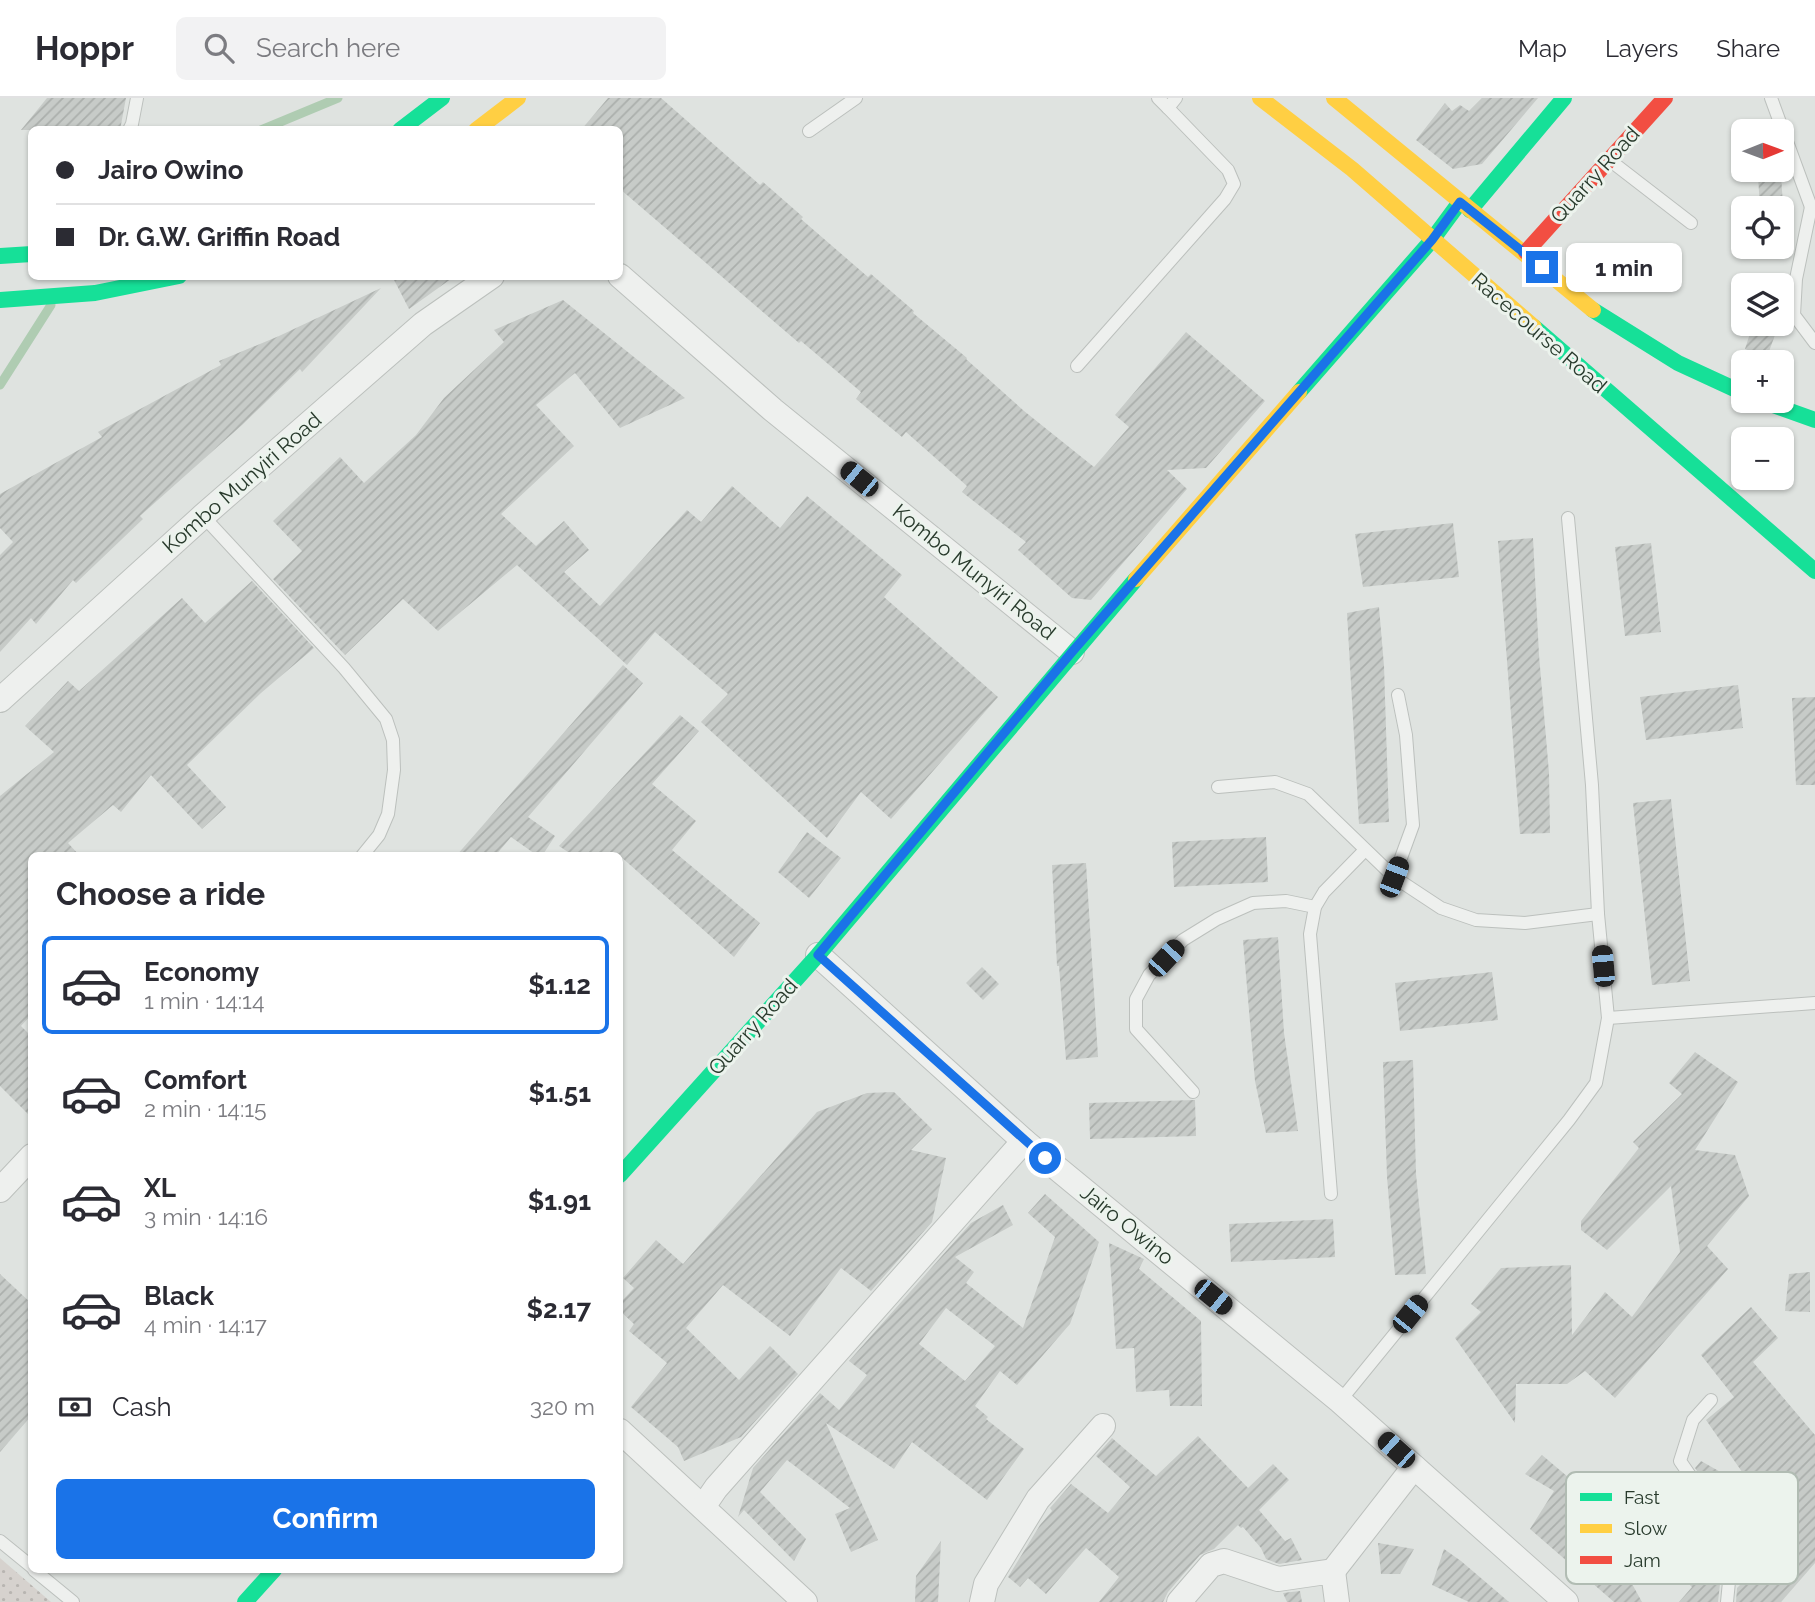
<!DOCTYPE html>
<meta charset="utf-8">
<style>
:root{--surface:#fff;--page:#f2f2f3;--text:#2b2b33;--muted:#7c7c81;--line:#e1e1e2;--accent:#1a73e8}
body{margin:0;font-family:Raleway,sans-serif;background:var(--page);color:var(--text);height:100vh;display:flex;flex-direction:column;font-size:26px;white-space:nowrap}
*{box-sizing:border-box;margin:0}
p{font-size:23px;color:var(--muted)}
.icon{flex:none;width:38px;height:38px;fill:none;stroke:currentColor;stroke-width:2;stroke-linecap:round;stroke-linejoin:round}
.map{position:relative;flex:1;overflow:hidden}
.sheet{position:absolute;left:28px;top:754px;width:595px;height:721px;display:flex;flex-direction:column;background:var(--surface);border-radius:10px;box-shadow:0 2px 5px #0004}
.sheet>*{flex:none}
.top-card{position:absolute;left:28px;top:28px;width:595px;height:154px;border-radius:10px;box-shadow:0 2px 5px #0004;display:grid;align-content:center;height:154px;padding:0 28px;background:var(--surface)}
.needle{width:46px;rotate:89deg}
.buttons{position:absolute;left:1731px;top:21px;display:grid;gap:14px}
.buttons a{display:grid;place-items:center;width:63px;height:63px;border-radius:10px;background:var(--surface);box-shadow:0 2px 5px #0004;font-size:35px}
.end{position:absolute;width:32px;height:32px;margin:-16px;border:9px solid #1a73e8;background:#fff;box-shadow:0 0 0 4px #fff}
.from{border-radius:50%}
.bubble{position:absolute;height:49px;border-radius:10px;background:var(--surface);box-shadow:0 2px 5px #0004;font-size:23px;font-weight:700;line-height:49px;text-align:center}
.car{position:absolute;width:21px;height:42px;margin:-21px -10px;border-radius:9px;box-shadow:0 0 5px 2px #0007;background:linear-gradient(#222 24%,#8ab4d8 0 40%,#222 0 76%,#8ab4d8 0 86%,#222 0)}
.top-card b{display:flex;align-items:center;gap:24px;height:66px;font-size:26px}
.top-card b+b{border-top:2px solid var(--line)}
.top-card i{width:18px;height:18px;background:var(--text)}
ul{padding:0;list-style:none}
li{display:flex;align-items:center;gap:21px;height:98px;margin:0 14px 10px;padding:0 14px;border:4px solid transparent;border-radius:10px}
li div{flex:1}
li b{display:block;font-size:26px}
li em{font-style:normal;font-weight:700}
li.selected{border-color:var(--accent)}
li>.icon{width:63px;height:63px;stroke-width:1.5}
h2{padding:0 28px;font-size:32px;line-height:84px}
.pay{display:flex;align-items:center;gap:18px;height:77px;padding:0 28px;font-size:26px}
.pay p{margin-inline-start:auto}
.button{display:flex;gap:14px;margin-top:auto;padding:14px 28px}
.button a{flex:1;height:80px;border-radius:10px;background:var(--accent);color:#fff;font-size:28px;font-weight:700;line-height:80px;text-align:center}
header{display:flex;align-items:center;gap:42px;box-sizing:border-box;height:98px;padding:0 35px;background:var(--surface);border-bottom:2px solid var(--line)}
header strong{font-size:33px}
nav{display:flex;gap:38px;margin-inline-start:auto;font-size:24px}
.search{width:490px;height:63px;background:var(--page);display:flex;align-items:center;gap:18px;box-sizing:border-box;padding:0 24px;border-radius:10px;color:var(--muted);font-size:26px}
.map>svg:first-child{display:block}
.green{fill:url(#green-dots)}
.lines{fill:none;stroke-linecap:round;stroke-linejoin:round}
.stream{stroke:#afccb2;stroke-width:9}
.building{fill:url(#building-hatch);fill-rule:evenodd}
.lane-casing{stroke:#bcc0bd;stroke-width:14}
.street-casing{stroke:#bcc0bd;stroke-width:26}
.lane{stroke:#eef0ee;stroke-width:12}
.street{stroke:#eef0ee;stroke-width:24}
.fast{stroke:#16e098;stroke-width:16}
.slow{stroke:#ffcf43;stroke-width:16}
.jam{stroke:#f24e42;stroke-width:16}
.route{stroke:#1a73e8;stroke-width:9}
.labels{text-anchor:middle;stroke-width:6;stroke-linejoin:round;paint-order:stroke}
.street-label{font-size:21px;fill:#283a2c;stroke:#ecf3ed}
.key{fill:#ecf3ed;stroke:#b1bcb3;stroke-width:2}
.key-label{font-size:19px;fill:#283a2c}
</style>
<header>
<strong>Hoppr</strong>
<div class="search"><svg class="icon" aria-label="search" viewBox="0 0 24 24"><circle cx="10" cy="10" r="6"/><path d="M15 15l6 6"/></svg>Search here</div>
<nav><a>Map</a><a>Layers</a><a>Share</a></nav>
</header>
<div class="map">
<svg width="1815" height="1504" viewBox="0 0 1815 1504">
<defs>
<pattern id="green-dots" width="8" height="8" patternUnits="userSpaceOnUse" patternTransform="scale(1.75)"><rect width="8" height="8" fill="#d6d2ce"/><path d="M2 2h.1M6 6h.1" fill="none" stroke="#b8b5b1" stroke-width="1.8" stroke-linecap="round"/></pattern>
<pattern id="building-hatch" width="6" height="6" patternUnits="userSpaceOnUse" patternTransform="scale(1.75)"><rect width="6" height="6" fill="#c7cbc8"/><path d="M-1 1l2-2M0 6l6-6M5 7l2-2" fill="none" stroke="#abafac"/></pattern>
</defs>
<rect width="100%" height="100%" fill="#dfe3e0"/>
<polygon class="green" points="0,1460 51,1504 0,1504"/>
<g class="lines">
<g class="stream">
<polyline points="261,32 338,0"/>
<polyline points="0,287 51,207"/>
</g>
</g>
<g class="building">
<polygon points="47,0 126,0 120,32 21,32"/>
<polygon points="608,0 661,0 760,87 763,84 803,119 801,121 868,179 871,176 914,213 913,215 967,260 966,261 1024,313 1094,369 1129,329 1115,317 1186,234 1265,303 1206,370 1167,372 1187,391 1091,502 1072,500 1018,452 1026,444 962,394 967,388 906,334 902,339 856,301 861,294 801,243 799,245 620,91 620,32 581,32"/>
<polygon points="1482,0 1538,0 1482,66 1453,71 1416,42 1445,5 1452,13 1460,7 1469,13"/>
<polygon points="1781,77 1786,153 1763,154 1763,149 1782,149 1782,110 1760,110 1758,78"/>
<polygon points="392,178 455,178 409,211"/>
<polygon points="381,190 302,274 300,271 242,327 140,418 143,421 76,485 73,482 36,526 31,520 0,554 0,457 13,444 0,430 0,396 102,339 98,334 221,267 219,263 279,238"/>
<polygon points="563,202 685,300 620,330 575,275 536,307 574,348 501,416 536,448 564,423 589,452 564,474 600,508 687,412 701,424 732,388 780,430 807,398 902,477 884,499 998,599 891,721 861,694 827,740 701,624 728,596 655,534 627,567 517,467 438,533 403,501 345,557 273,481 302,453 273,423 340,359 364,385 416,337 444,300 504,244 494,232"/>
<polygon points="1753,226 1779,226 1767,259 1745,251"/>
<polygon points="1453,425 1459,479 1363,489 1355,436"/>
<polygon points="1533,440 1539,557 1549,675 1550,735 1520,736 1498,443"/>
<polygon points="1651,445 1661,534 1625,538 1615,449"/>
<polygon points="252,483 314,550 261,595 187,667 226,709 202,731 151,677 121,714 113,707 68,745 80,758 32,758 32,916 21,928 32,939 32,1020 0,988 0,698 54,654 25,628 68,583 79,593 182,500 205,525"/>
<polygon points="1379,509 1384,568 1389,724 1359,726 1347,515"/>
<polygon points="623,567 643,585 528,719 555,738 542,758 538,758 511,739 495,758 456,758"/>
<polygon points="1738,587 1743,630 1646,642 1640,599"/>
<polygon points="1815,599 1815,687 1796,687 1792,600"/>
<polygon points="680,617 699,633 652,686 696,723 672,752 760,825 734,859 620,758 574,758 559,748"/>
<polygon points="1671,701 1690,883 1652,887 1633,705"/>
<polygon points="807,734 841,760 809,800 778,774"/>
<polygon points="1266,739 1268,784 1174,789 1172,744"/>
<polygon points="1086,765 1098,959 1066,962 1059,868 1057,868 1052,767"/>
<polygon points="1278,839 1284,935 1298,1033 1266,1035 1255,983 1243,842"/>
<polygon points="982,869 999,886 983,902 966,885"/>
<polygon points="1492,874 1498,922 1400,933 1395,885"/>
<polygon points="1695,954 1738,984 1695,1052 1735,1057 1749,1098 1707,1148 1728,1171 1615,1300 1585,1273 1567,1286 1516,1286 1515,1325 1455,1240 1481,1214 1471,1206 1501,1170 1571,1167 1572,1237 1605,1194 1632,1219 1680,1154 1671,1088 1607,1152 1581,1132 1581,1123 1639,1050 1633,1044 1682,996 1669,985"/>
<polygon points="1413,962 1416,1076 1426,1176 1395,1177 1387,1079 1383,964"/>
<polygon points="894,994 932,1031 911,1052 946,1060 932,1124 871,1193 841,1170 790,1238 723,1187 686,1230 739,1282 770,1248 798,1276 741,1339 684,1363 678,1349 631,1309 667,1265 629,1233 634,1226 620,1213 620,1205 634,1190 623,1180 656,1142 683,1166 817,1014 867,995"/>
<polygon points="1195,1002 1196,1038 1090,1041 1089,1005"/>
<path d="M1045,1096L1099,1144L1070,1226L1017,1287L1000,1273L975,1308L988,1319L986,1321L1024,1351L987,1402L912,1344L894,1371L826,1325L878,1442L851,1454L835,1416L850,1410L787,1362L760,1394L806,1441L794,1463L744,1412L738,1419L753,1370L820,1295L839,1312L867,1277L849,1263L971,1125L1003,1107L1013,1127L955,1159L974,1174L966,1185L1023,1230L1055,1139L1028,1115ZM946,1210L995,1248L965,1283L919,1246Z"/>
<polygon points="1333,1121 1335,1159 1231,1164 1229,1126"/>
<polygon points="1109,1145 1144,1161 1139,1171 1201,1223 1202,1308 1170,1308 1169,1292 1136,1294 1134,1250 1116,1251"/>
<polygon points="1810,1174 1810,1214 1785,1213 1789,1176"/>
<polygon points="0,1176 32,1206 32,1317 0,1354"/>
<polygon points="1751,1209 1778,1240 1753,1264 1815,1337 1815,1465 1781,1504 1736,1504 1737,1490 1772,1455 1731,1414 1728,1417 1695,1370 1701,1363 1756,1394 1706,1322 1734,1299 1701,1257"/>
<polygon points="1198,1338 1248,1390 1273,1366 1289,1382 1259,1412 1285,1443 1291,1440 1302,1462 1279,1466 1266,1461 1261,1450 1243,1429 1241,1430 1238,1427 1214,1451 1200,1457 1168,1494 1163,1504 1099,1504 1119,1479 1086,1450 1046,1496 1028,1480 1020,1489 1008,1479 1040,1427 1052,1413 1050,1410 1071,1386 1108,1415 1130,1389 1096,1358 1112,1340 1156,1378"/>
<polygon points="1542,1357 1600,1406 1593,1415 1642,1504 1614,1504 1530,1431 1554,1393 1525,1376"/>
<polygon points="1683,1383 1715,1431 1694,1452 1721,1477 1718,1504 1679,1504 1692,1489 1678,1476 1680,1473 1617,1416 1629,1395 1652,1418"/>
<polygon points="941,1443 938,1504 915,1504 916,1478"/>
<polygon points="1378,1445 1414,1451 1400,1476 1381,1476"/>
<polygon points="1444,1451 1461,1463 1509,1504 1469,1504 1432,1487"/>
<polygon points="1300,1493 1302,1504 1287,1504 1283,1495"/>
</g>
<g class="lines">
<g class="lane-casing">
<g id="lane">
<polyline points="1158,0 1168,10 1176,0"/>
<polyline points="1771,0 1811,109 1815,109"/>
<polyline points="129,32 132,26 137,0"/>
<polyline points="809,33 856,0"/>
<polyline points="1612,64 1691,125"/>
<polyline points="1811,109 1796,181 1794,217 1815,245"/>
<polyline points="1077,268 1225,101 1234,86 1228,72 1168,10"/>
<polyline points="203,418 344,570 386,621 393,642 394,672 388,716 379,737 362,758"/>
<polyline points="1218,689 1275,684 1308,696 1394,779 1441,810 1476,822 1525,825 1598,816"/>
<polyline points="1394,779 1413,727 1406,637 1398,597"/>
<polyline points="1608,920 1815,905"/>
<polyline points="1193,994 1136,931 1136,901 1149,877 1183,842 1217,821 1253,805 1286,803 1315,809"/>
<polyline points="1331,1096 1310,836 1315,809 1324,794 1365,752"/>
<polyline points="1711,1302 1693,1322 1680,1363 1722,1424 1732,1453 1727,1504"/>
<polyline points="1340,1303 1569,1022 1596,985 1608,920 1598,816 1592,687 1568,420"/>
<polyline points="0,1443 32,1469"/>
<polyline points="34,1472 73,1504"/>
</g>
</g>
<g class="street-casing">
<g id="street">
<polyline points="620,178 773,312 1072,554"/>
<polyline points="0,602 203,418 423,226 492,178"/>
<polyline points="818,857 1024,1043 1340,1303 1566,1504"/>
<polyline points="0,1092 32,1058"/>
<polyline points="620,1333 805,1504"/>
<polyline points="703,1409 716,1390 1024,1043"/>
<polyline points="1333,1473 1414,1369"/>
<polyline points="982,1504 986,1486 1038,1401 1103,1328"/>
<polyline points="1179,1504 1211,1467 1224,1463 1278,1481 1333,1473 1337,1504"/>
</g>
</g>
<use href="#lane" class="lane"/>
<use href="#street" class="street"/>
<g class="fast">
<polyline points="400,32 442,0"/>
<polyline points="1470,112 1564,0"/>
<polyline points="0,158 32,156"/>
<polyline points="0,202 95,195 179,178"/>
<polyline points="1593,212 1678,265 1743,295"/>
<polyline points="1534,229 1815,473"/>
<polyline points="1299,294 1432,142 1460,104"/>
<polyline points="1762,303 1815,322"/>
<polyline points="620,1077 818,857 1136,481"/>
<polyline points="245,1504 274,1472"/>
</g>
<g class="slow">
<polyline points="1260,0 1352,71 1534,229"/>
<polyline points="1334,0 1593,212"/>
<polyline points="476,32 518,0"/>
<polyline points="1136,481 1299,294"/>
</g>
<polyline class="jam" points="1526,154 1665,0"/>
</g>
<g class="lines">
<polyline class="route" points="1045,1060 818,857 1072,554 1432,142 1460,104 1542,169"/>
</g>
<g class="labels">
<g class="street-label">
<text transform="translate(1595 77) rotate(-48)" y="7">Quarry Road</text>
<text transform="translate(1539 235) rotate(41)" y="7">Racecourse Road</text>
<text transform="translate(242 385) rotate(-41)" y="7">Kombo Munyiri Road</text>
<text transform="translate(974 474) rotate(39)" y="7">Kombo Munyiri Road</text>
<text transform="translate(753 929) rotate(-48)" y="7">Quarry Road</text>
<text transform="translate(1127 1127) rotate(39)" y="7">Jairo Owino</text>
</g>
</g>
<rect x="1566" y="1374" width="232" height="112" rx="10" class="key"/>
<rect x="1580" y="1395" width="32" height="8" fill="#16e098"/>
<rect x="1580" y="1426" width="32" height="9" fill="#ffcf43"/>
<rect x="1580" y="1458" width="32" height="8" fill="#f24e42"/>
<g class="key-label">
<text x="1624" y="1406">Fast</text>
<text x="1624" y="1437">Slow</text>
<text x="1624" y="1469">Jam</text>
</g>
</svg>
<div class="buttons">
<a><svg class="needle" viewBox="-14 -14 28 28"><path d="M0-13l5 13h-10z" fill="#e53935"/><path d="M0 13l5-13h-10z" fill="#7c7c81"/></svg></a>
<a><svg class="icon" aria-label="locate" viewBox="0 0 24 24"><circle cx="12" cy="12" r="6"/><path d="M12 2v4M12 18v4M2 12h4M18 12h4"/></svg></a>
<a><svg class="icon" aria-label="layers" viewBox="0 0 24 24"><path d="M12 4l9 5-9 5-9-5zM3 14l9 5 9-5"/></svg></a>
<a>+</a>
<a>−</a>
</div>
<i class="end from" style="left:1045px;top:1060px"></i>
<i class="end" style="left:1542px;top:169px"></i>
<div class="bubble" style="left:1566px;top:145px;width:116px">1 min</div>
<i class="car" style="left:859px;top:381px;rotate:309deg"></i>
<i class="car" style="left:1394px;top:779px;rotate:21deg"></i>
<i class="car" style="left:1166px;top:860px;rotate:43deg"></i>
<i class="car" style="left:1603px;top:868px;rotate:355deg"></i>
<i class="car" style="left:1213px;top:1199px;rotate:129deg"></i>
<i class="car" style="left:1410px;top:1216px;rotate:39deg"></i>
<i class="car" style="left:1396px;top:1352px;rotate:312deg"></i>
<div class="top-card">
<b><i class="from"></i>Jairo Owino</b>
<b><i></i>Dr. G.W. Griffin Road</b>
</div>
<section class="sheet">
<h2>Choose a ride</h2>
<ul>
<li class="selected"><svg class="icon" aria-label="car" viewBox="0 0 24 24"><path d="M5 17H2v-5l4-1 3-4h7l3 4 3 1v5h-3M9 17h6M6 11h13"/><circle cx="7" cy="17" r="2"/><circle cx="17" cy="17" r="2"/></svg><div><b>Economy</b><p>1 min · 14:14</p></div><em>$1.12</em></li>
<li><svg class="icon" aria-label="car" viewBox="0 0 24 24"><path d="M5 17H2v-5l4-1 3-4h7l3 4 3 1v5h-3M9 17h6M6 11h13"/><circle cx="7" cy="17" r="2"/><circle cx="17" cy="17" r="2"/></svg><div><b>Comfort</b><p>2 min · 14:15</p></div><em>$1.51</em></li>
<li><svg class="icon" aria-label="car" viewBox="0 0 24 24"><path d="M5 17H2v-5l4-1 3-4h7l3 4 3 1v5h-3M9 17h6M6 11h13"/><circle cx="7" cy="17" r="2"/><circle cx="17" cy="17" r="2"/></svg><div><b>XL</b><p>3 min · 14:16</p></div><em>$1.91</em></li>
<li><svg class="icon" aria-label="car" viewBox="0 0 24 24"><path d="M5 17H2v-5l4-1 3-4h7l3 4 3 1v5h-3M9 17h6M6 11h13"/><circle cx="7" cy="17" r="2"/><circle cx="17" cy="17" r="2"/></svg><div><b>Black</b><p>4 min · 14:17</p></div><em>$2.17</em></li>
</ul>
<div class="pay"><svg class="icon" aria-label="cash" viewBox="0 0 24 24"><path d="M3 7h18v10H3z"/><circle cx="12" cy="12" r="2"/></svg>Cash<p>320 m</p></div>
<div class="button"><a>Confirm</a></div>
</section>
</div>
